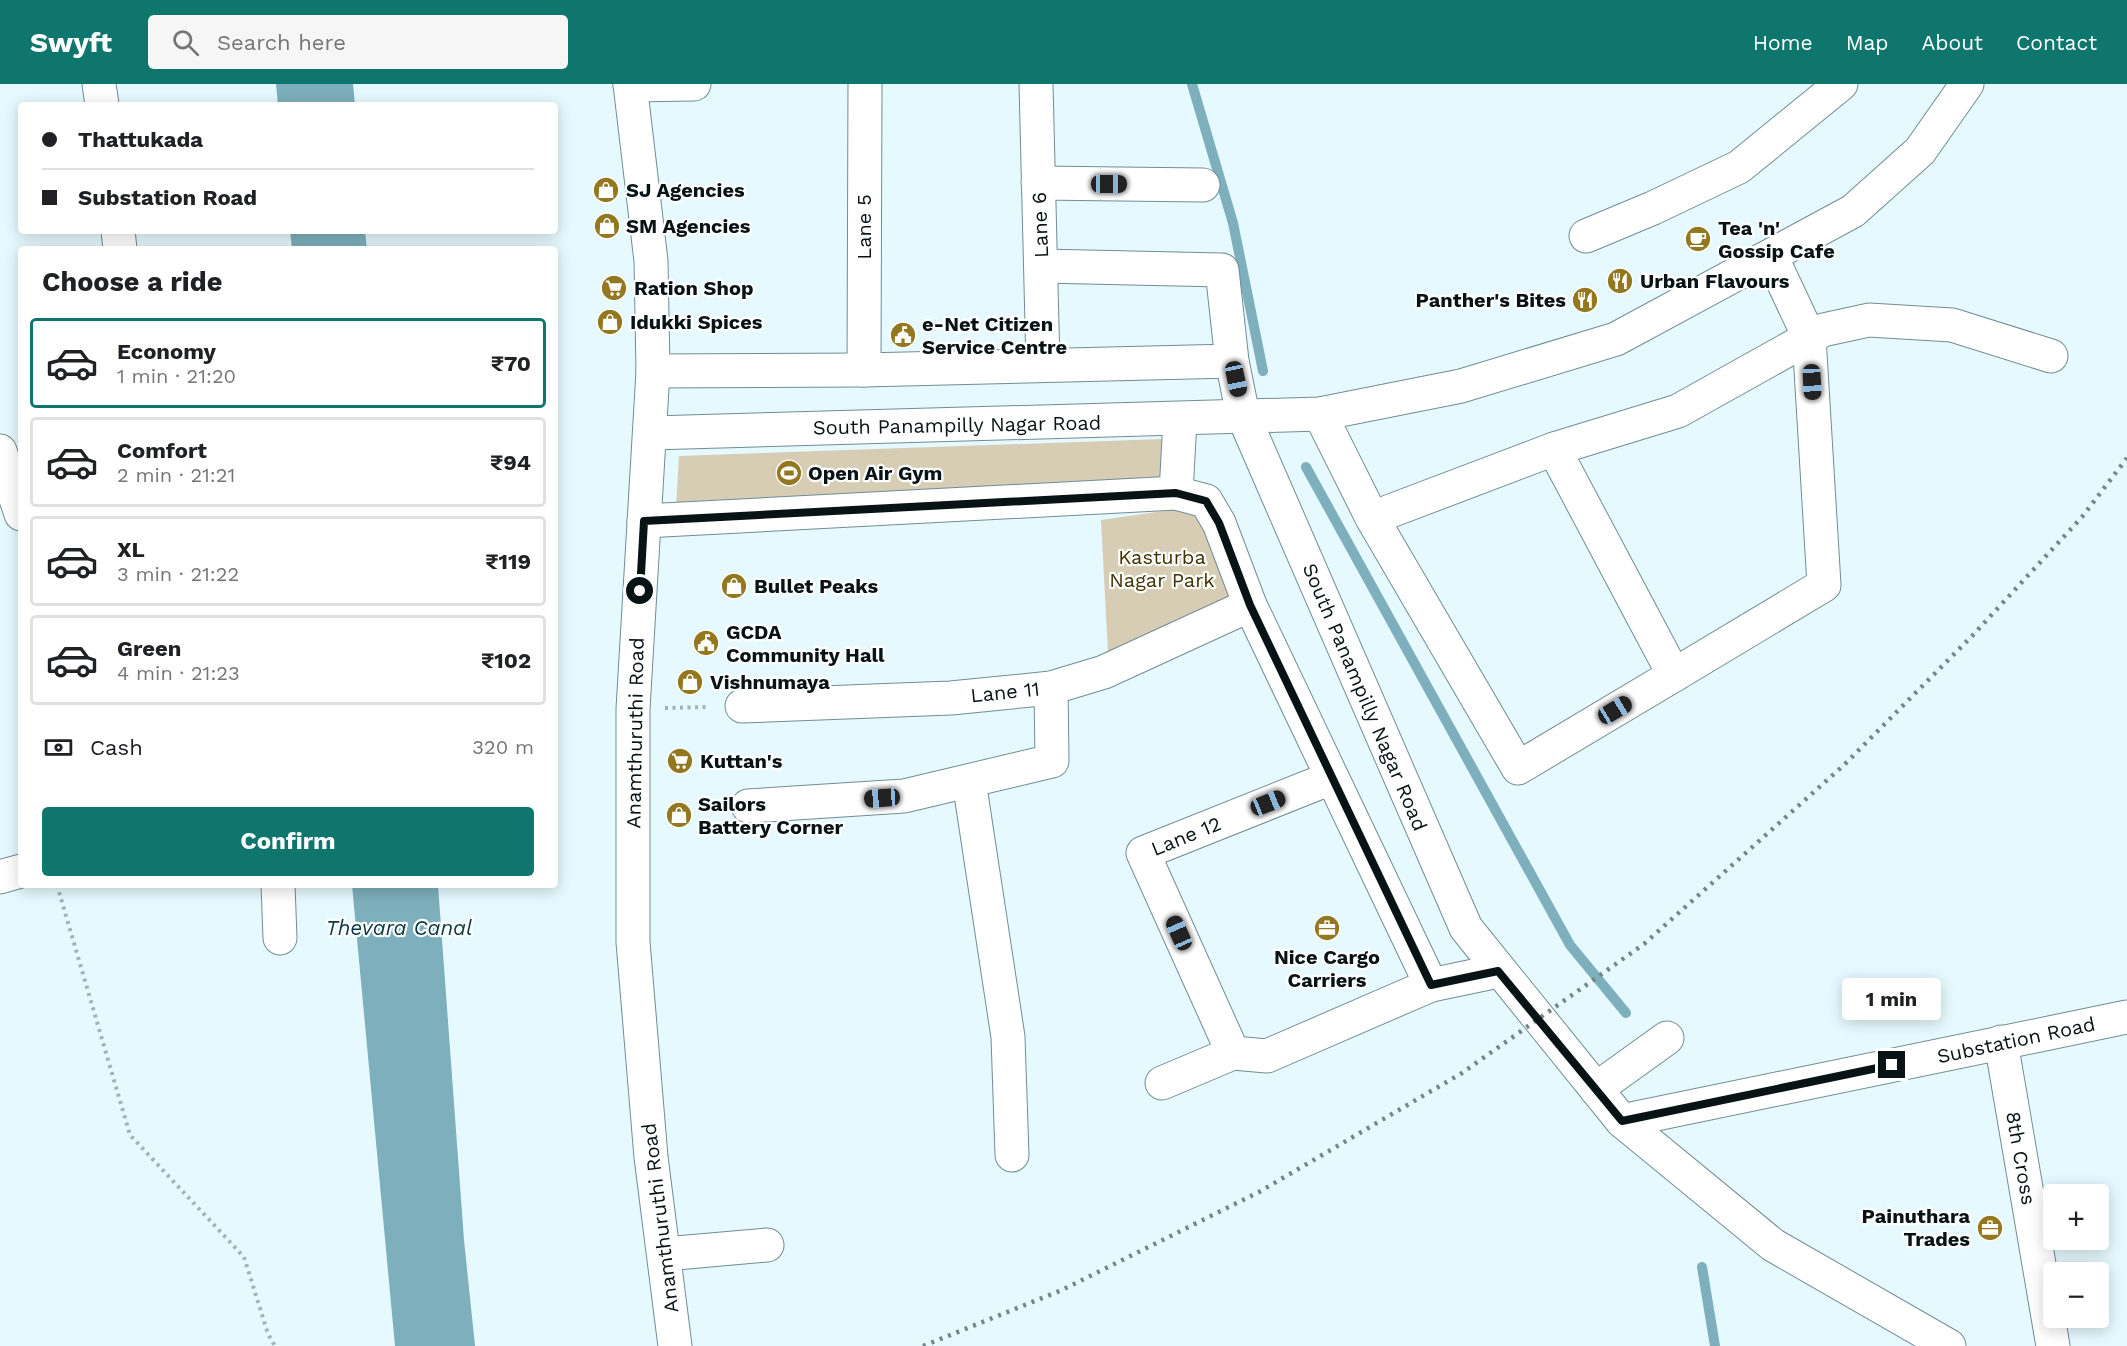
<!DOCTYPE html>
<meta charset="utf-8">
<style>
:root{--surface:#fff;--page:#f6f6f6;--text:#202124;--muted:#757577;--line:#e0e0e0;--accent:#0f766e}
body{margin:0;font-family:"Work Sans",sans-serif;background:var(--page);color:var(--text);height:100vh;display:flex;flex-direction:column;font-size:22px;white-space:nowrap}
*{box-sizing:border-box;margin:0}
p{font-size:20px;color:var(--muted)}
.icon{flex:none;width:33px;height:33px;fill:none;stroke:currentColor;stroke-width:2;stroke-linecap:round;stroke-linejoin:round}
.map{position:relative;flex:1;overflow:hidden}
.sheet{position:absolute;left:18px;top:162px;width:540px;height:642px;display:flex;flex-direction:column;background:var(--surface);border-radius:6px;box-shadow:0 3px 15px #0003}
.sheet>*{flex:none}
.top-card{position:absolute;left:18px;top:18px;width:540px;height:132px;border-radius:6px;box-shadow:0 3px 15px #0003;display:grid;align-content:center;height:132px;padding:0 24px;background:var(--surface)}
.buttons{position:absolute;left:2043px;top:1100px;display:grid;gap:12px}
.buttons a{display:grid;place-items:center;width:66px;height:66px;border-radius:6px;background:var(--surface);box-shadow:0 3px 15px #0003;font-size:30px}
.end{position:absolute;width:27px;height:27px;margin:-14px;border:8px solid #081316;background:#fff;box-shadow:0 0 0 3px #fff}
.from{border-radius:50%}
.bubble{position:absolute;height:42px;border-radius:6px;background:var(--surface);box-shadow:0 3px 15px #0003;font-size:20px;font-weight:700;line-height:42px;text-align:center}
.car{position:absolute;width:18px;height:36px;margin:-18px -9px;border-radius:8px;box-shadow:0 0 4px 2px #0007;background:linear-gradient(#222 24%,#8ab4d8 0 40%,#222 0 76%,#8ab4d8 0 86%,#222 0)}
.top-card b{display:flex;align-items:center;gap:21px;height:57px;font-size:22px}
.top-card b+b{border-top:2px solid var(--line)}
.top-card i{width:15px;height:15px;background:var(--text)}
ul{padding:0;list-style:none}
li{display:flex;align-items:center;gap:18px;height:90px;margin:0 12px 9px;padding:0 12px;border:3px solid var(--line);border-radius:6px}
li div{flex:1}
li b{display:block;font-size:22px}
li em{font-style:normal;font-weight:700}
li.active{border-color:var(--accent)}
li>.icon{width:54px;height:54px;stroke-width:1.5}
h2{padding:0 24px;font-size:27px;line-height:72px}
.pay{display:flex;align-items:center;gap:15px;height:66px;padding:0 24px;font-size:22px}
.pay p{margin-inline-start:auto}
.primary-button{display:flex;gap:12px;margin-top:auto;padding:12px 24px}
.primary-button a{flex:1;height:69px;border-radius:6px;background:var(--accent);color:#fff;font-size:24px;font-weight:700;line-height:69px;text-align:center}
header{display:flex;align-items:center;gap:36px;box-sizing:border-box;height:84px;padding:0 30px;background:var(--accent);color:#fff}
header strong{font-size:28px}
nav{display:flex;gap:33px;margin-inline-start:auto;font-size:21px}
.search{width:420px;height:54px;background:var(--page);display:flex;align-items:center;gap:15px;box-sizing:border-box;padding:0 21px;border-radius:6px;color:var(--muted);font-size:22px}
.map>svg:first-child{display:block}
.green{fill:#d6cdb4}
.water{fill:#7dafbc}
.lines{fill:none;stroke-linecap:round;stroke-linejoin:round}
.stream{stroke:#7dafbc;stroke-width:10}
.minor-casing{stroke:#6f8d95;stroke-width:35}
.path{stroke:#a2b3b7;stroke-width:4;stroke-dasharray:3 4.5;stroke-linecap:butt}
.minor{stroke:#fff;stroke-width:33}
.rail{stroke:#768589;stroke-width:4.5;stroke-dasharray:3 6;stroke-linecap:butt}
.route{stroke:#081316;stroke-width:8}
.labels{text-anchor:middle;stroke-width:4.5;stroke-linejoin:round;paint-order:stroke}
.poi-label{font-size:20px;font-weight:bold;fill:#081316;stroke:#fff;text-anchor:start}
.street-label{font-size:20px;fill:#081316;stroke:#fff}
.park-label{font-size:20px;fill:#423200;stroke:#fff}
.water-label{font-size:21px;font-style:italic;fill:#0a3944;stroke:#fff}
</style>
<header>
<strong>Swyft</strong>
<div class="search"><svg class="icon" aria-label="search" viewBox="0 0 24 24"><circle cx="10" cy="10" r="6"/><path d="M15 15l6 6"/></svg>Search here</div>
<nav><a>Home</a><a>Map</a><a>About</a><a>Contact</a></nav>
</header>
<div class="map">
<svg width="2127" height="1262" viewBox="0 0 2127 1262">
<rect width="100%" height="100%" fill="#e6f9fe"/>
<g class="green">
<polygon points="1163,355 1162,397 676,423 679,372"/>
<polygon points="1185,424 1204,436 1238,514 1108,569 1101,436"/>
</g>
<g class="water">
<polygon points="276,0 353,0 355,21 278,21"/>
<polygon points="290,147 365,147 367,165 292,165"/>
<polygon points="352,801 438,801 464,1156 475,1262 395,1262"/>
</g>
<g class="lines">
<g class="stream">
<polyline points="1192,0 1233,139 1263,287"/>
<polyline points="1306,383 1570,861 1626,929"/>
<polyline points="1702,1183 1715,1262"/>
</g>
<g class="minor-casing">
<g id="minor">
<polyline points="99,0 102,21"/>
<polyline points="630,0 651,177 653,287 633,625 633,858 651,1073 675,1262"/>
<polyline points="1036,0 1043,281"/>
<polyline points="630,1 694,0"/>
<polyline points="1038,99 1203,101"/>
<polyline points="118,147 120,165"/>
<polyline points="1586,152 1653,124 1739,83 1841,0"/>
<polyline points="1041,182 1222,186 1232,277 1243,331 1466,844 1622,1037 1773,1161 1949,1262"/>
<polyline points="864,286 865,0"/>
<polyline points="653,287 864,286 1232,277"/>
<polyline points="1320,330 1372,434 1518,684 1674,591 1554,365 1372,434"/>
<polyline points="651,349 1320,330 1461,302 1616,255 1853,127 1920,67 1967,0"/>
<polyline points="1554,365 1678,327 1823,246 1869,236 1952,241 2051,272"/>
<polyline points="0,367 21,430"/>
<polyline points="1176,409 1180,336"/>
<polyline points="644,437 1176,409 1206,417 1219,439 1250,521 1431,901"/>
<polyline points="1674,591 1824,501 1809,253 1771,172"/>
<polyline points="742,622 951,614 1051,604 1104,588 1250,521"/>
<polyline points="969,697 1008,953 1012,1071"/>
<polyline points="748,722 904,712 1052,677 1051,604"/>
<polyline points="0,793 21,787"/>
<polyline points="278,801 280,854"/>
<polyline points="2001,958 2053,1262"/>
<polyline points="1233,969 1143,769 1331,694"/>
<polyline points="1162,999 1233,969 1267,972 1431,901 1498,887"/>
<polyline points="1596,1005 1667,954"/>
<polyline points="1622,1037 2127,933"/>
<polyline points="665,1170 767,1161"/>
</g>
</g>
<g class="path">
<polyline points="665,624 709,623"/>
<polyline points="57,801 130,1051 244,1173 268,1250 275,1262"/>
</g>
<use href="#minor" class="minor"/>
<polyline class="rail" points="923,1262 1062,1206 1259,1108 1462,989 1644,860 1844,681 1973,551 2082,433 2127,374"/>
</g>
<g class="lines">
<polyline class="route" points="640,507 644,437 1176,409 1206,417 1219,439 1250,521 1431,901 1498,887 1622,1037 1892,981"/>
</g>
<defs>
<g id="shop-disc" transform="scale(1.35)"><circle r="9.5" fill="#947820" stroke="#fff"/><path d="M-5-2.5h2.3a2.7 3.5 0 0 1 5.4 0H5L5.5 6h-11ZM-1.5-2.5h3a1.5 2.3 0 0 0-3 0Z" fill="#fff"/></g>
<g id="cafe-disc" transform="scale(1.35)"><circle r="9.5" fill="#947820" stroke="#fff"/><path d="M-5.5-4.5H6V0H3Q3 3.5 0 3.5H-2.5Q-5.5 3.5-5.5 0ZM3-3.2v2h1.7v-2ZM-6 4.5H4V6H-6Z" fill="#fff"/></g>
<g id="restaurant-disc" transform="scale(1.35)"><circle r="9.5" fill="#947820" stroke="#fff"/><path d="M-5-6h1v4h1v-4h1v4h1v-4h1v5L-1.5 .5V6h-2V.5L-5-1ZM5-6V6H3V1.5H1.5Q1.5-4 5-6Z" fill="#fff"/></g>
<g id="supermarket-disc" transform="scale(1.35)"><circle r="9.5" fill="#947820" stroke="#fff"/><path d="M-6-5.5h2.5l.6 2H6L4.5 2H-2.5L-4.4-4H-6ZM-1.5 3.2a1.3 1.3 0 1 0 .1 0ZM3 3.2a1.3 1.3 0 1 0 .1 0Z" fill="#fff"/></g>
<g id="civic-disc" transform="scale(1.35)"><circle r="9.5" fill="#947820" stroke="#fff"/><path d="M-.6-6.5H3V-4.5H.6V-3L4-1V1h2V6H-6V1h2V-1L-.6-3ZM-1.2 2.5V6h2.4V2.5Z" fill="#fff"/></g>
<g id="stadium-disc" transform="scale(1.35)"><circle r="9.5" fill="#947820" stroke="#fff"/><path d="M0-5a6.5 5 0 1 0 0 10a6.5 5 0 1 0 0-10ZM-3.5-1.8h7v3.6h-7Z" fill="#fff"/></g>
<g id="office-disc" transform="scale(1.35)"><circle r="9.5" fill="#947820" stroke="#fff"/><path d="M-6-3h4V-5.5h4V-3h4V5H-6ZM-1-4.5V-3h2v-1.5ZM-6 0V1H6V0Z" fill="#fff"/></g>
</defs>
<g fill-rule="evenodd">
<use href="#shop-disc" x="606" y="106"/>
<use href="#shop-disc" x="607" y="142"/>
<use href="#cafe-disc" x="1698" y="155"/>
<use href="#restaurant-disc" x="1620" y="197"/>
<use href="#supermarket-disc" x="614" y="204"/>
<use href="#restaurant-disc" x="1585" y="216"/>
<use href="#shop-disc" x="610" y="238"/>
<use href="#civic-disc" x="903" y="251"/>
<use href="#stadium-disc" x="789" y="389"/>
<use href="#shop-disc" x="734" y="502"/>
<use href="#civic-disc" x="706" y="559"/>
<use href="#shop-disc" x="690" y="598"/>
<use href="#supermarket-disc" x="680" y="677"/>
<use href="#shop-disc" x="679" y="731"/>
<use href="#office-disc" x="1327" y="844"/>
<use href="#office-disc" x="1990" y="1144"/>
</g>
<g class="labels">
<g class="poi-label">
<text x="626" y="113">SJ Agencies</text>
<text x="626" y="149">SM Agencies</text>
<text x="1718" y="151">Tea 'n'<tspan x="1718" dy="23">Gossip Cafe</tspan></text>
<text x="1640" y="204">Urban Flavours</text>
<text x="634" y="211">Ration Shop</text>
<text x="1566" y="223" text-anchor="end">Panther's Bites</text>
<text x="630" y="245">Idukki Spices</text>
<text x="922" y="247">e-Net Citizen<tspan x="922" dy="23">Service Centre</tspan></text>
<text x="808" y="396">Open Air Gym</text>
<text x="754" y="509">Bullet Peaks</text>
<text x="726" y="555">GCDA<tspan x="726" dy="23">Community Hall</tspan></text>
<text x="710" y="605">Vishnumaya</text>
<text x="700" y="684">Kuttan's</text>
<text x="698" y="727">Sailors<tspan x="698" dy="23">Battery Corner</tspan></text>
<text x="1327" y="880" text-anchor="middle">Nice Cargo<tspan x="1327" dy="23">Carriers</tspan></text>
<text x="1970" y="1139" text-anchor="end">Painuthara<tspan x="1970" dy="23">Trades</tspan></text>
</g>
<g class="street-label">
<text transform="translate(1040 141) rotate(-92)" y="7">Lane 6</text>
<text transform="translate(864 143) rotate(-90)" y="7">Lane 5</text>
<text transform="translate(957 341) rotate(-1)" y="7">South Panampilly Nagar Road</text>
<text transform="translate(1005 608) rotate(-6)" y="7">Lane 11</text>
<text transform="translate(1365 613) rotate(67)" y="7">South Panampilly Nagar Road</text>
<text transform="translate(635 649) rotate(-89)" y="7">Anamthuruthi Road</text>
<text transform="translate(1186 752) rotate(-22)" y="7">Lane 12</text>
<text transform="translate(2016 956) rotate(-12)" y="7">Substation Road</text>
<text transform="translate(2021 1074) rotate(80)" y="7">8th Cross</text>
<text transform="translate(660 1134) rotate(-97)" y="7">Anamthuruthi Road</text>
</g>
<g class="park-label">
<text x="1162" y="480">Kasturba<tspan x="1162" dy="23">Nagar Park</tspan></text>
</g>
<g class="water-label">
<text x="399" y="851">Thevara Canal</text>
</g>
</g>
</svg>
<div class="buttons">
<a>+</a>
<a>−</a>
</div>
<i class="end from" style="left:640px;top:507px"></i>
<i class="end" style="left:1892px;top:981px"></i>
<div class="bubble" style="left:1842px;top:894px;width:99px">1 min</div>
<i class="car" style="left:1109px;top:100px;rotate:90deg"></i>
<i class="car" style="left:1236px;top:295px;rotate:168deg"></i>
<i class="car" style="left:1812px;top:298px;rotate:177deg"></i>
<i class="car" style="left:1615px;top:626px;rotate:59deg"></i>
<i class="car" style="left:882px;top:714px;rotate:266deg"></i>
<i class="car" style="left:1268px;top:719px;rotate:68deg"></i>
<i class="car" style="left:1179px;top:849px;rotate:336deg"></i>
<div class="top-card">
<b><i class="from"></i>Thattukada</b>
<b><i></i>Substation Road</b>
</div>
<section class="sheet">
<h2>Choose a ride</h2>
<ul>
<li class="active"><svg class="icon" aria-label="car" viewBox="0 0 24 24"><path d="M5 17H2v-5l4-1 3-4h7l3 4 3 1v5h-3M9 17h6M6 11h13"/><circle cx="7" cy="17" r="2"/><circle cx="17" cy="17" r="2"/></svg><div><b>Economy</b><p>1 min · 21:20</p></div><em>₹70</em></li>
<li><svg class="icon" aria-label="car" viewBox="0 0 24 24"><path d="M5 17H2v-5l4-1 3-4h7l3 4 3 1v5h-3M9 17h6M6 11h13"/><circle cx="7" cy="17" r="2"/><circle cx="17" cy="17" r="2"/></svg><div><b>Comfort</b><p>2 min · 21:21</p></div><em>₹94</em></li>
<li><svg class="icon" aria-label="car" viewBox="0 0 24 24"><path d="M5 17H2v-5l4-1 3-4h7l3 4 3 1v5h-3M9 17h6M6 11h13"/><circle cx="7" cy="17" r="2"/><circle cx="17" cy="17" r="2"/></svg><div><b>XL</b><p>3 min · 21:22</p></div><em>₹119</em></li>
<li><svg class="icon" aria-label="car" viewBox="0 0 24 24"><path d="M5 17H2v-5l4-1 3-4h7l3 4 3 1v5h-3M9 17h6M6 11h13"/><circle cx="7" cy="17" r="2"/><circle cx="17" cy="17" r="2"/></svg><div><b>Green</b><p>4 min · 21:23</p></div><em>₹102</em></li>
</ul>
<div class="pay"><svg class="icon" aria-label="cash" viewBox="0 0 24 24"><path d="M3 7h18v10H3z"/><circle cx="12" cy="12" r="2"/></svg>Cash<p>320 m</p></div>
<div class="primary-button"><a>Confirm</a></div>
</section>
</div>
